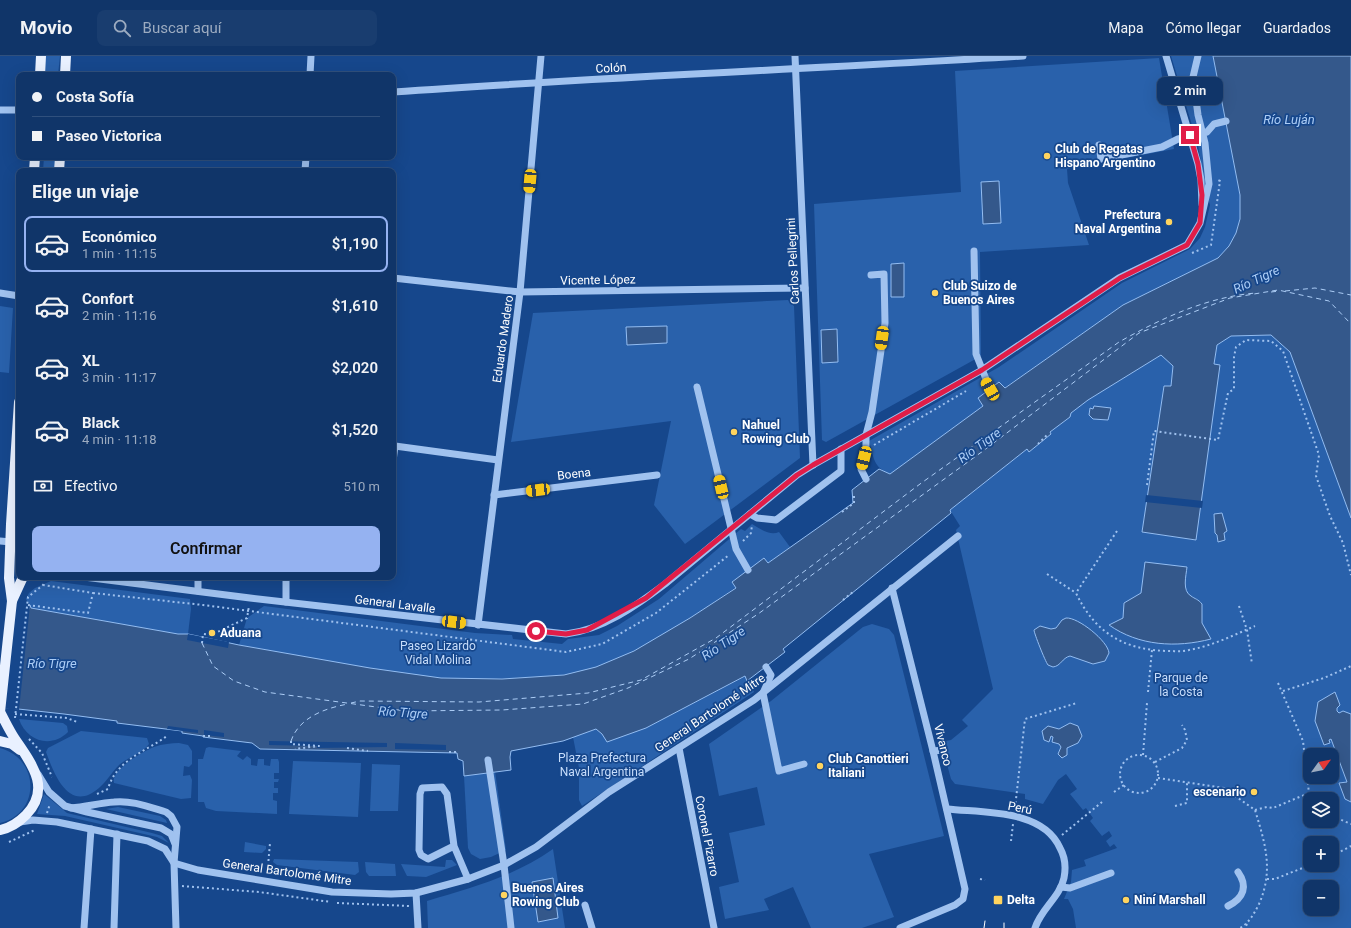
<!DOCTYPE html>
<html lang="es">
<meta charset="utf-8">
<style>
:root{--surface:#103569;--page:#193d6f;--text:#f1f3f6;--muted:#9cabc0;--line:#30507d;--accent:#95b2f1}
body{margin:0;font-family:Roboto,sans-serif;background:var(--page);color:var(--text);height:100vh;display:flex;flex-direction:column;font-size:15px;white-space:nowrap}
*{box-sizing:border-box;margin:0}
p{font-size:13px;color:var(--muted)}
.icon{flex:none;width:22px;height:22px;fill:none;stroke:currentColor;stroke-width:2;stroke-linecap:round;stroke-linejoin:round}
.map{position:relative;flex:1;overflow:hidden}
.drawer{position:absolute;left:16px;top:112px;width:380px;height:412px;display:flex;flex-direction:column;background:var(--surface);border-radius:8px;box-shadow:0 4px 16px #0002,0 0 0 1px var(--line)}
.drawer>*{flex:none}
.banner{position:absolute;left:16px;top:16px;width:380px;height:88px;border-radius:8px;box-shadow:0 4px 16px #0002,0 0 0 1px var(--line);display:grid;align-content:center;height:88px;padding:0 16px;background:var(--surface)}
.needle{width:26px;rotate:57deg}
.controls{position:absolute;left:1303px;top:692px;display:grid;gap:8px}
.controls a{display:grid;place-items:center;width:36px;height:36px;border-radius:8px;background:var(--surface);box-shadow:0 4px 16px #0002,0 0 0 1px var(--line);font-size:20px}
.end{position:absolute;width:18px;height:18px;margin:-9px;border:5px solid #e11d48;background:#fff;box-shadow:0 0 0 2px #fff}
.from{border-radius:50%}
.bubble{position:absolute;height:28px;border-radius:8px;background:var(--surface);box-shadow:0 4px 16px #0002,0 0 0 1px var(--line);font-size:13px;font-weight:600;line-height:28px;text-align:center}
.car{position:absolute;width:12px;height:24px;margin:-12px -6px;border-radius:5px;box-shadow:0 0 3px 1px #0007;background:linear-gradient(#f5c518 24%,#345 0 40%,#f5c518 0 76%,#345 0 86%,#f5c518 0)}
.banner b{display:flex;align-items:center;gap:14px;height:38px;font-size:15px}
.banner b+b{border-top:1px solid var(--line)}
.banner i{width:10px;height:10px;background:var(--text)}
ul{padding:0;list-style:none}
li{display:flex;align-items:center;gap:12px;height:56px;margin:0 8px 6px;padding:0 8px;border:2px solid transparent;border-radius:8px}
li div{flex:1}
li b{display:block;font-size:15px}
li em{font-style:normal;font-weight:600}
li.selected{border-color:var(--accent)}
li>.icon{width:36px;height:36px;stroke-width:1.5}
h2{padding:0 16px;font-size:18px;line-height:48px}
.pay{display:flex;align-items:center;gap:10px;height:44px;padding:0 16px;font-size:15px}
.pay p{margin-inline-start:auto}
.action{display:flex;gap:8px;margin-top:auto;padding:8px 16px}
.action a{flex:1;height:46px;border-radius:8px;background:var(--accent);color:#111;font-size:16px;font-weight:600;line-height:46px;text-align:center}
header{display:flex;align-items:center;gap:24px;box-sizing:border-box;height:56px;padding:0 20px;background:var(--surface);border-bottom:1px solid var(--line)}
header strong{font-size:19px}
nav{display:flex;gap:22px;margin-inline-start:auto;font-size:14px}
.search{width:280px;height:36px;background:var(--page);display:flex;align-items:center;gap:10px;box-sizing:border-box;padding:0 14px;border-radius:8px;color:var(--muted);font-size:15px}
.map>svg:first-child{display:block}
.green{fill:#2961ab;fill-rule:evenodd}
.water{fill:#34588b;stroke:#93bdf2}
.pier{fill:#16478c}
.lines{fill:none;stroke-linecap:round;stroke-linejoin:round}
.ferry{stroke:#accdf6;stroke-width:1;stroke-dasharray:5 4;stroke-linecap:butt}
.path{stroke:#a0c2ef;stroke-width:2;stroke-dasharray:2 3;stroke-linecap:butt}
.minor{stroke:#a0c2ef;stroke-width:7}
.major{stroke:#e9f1ff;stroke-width:10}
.tram{stroke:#fff;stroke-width:1}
.route{stroke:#e11d48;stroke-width:5}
.poi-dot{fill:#ffd45f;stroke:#16478c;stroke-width:1.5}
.labels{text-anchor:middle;stroke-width:3.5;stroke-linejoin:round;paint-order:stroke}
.street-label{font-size:12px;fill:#fff;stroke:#16478c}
.poi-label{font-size:12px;font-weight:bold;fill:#fff;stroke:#16478c;text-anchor:start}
.park-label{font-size:12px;fill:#c7ddfb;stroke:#16478c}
.water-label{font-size:13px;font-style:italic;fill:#accdf6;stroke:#16478c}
</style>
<header>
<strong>Movio</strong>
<div class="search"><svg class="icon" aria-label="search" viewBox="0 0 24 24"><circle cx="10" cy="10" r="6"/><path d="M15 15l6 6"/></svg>Buscar aquí</div>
<nav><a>Mapa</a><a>Cómo llegar</a><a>Guardados</a></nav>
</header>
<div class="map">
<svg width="1351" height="872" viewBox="0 0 1351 872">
<rect width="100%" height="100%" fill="#16478c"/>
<g class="green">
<polygon points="45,0 60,0 58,19 44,19"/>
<path d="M1171,0H1213L1240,139V163L1236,177L1229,190L1218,202L1123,249L1004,332L999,326L978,342L983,350L890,418C873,411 874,402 869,385L999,311L1122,227L1190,193L1200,182L1205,171L1210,149L1206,135L1198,89Z"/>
<polygon points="1159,2 1174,93 1067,113 1068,127 1089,189 980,196 981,300 826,386 822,384 814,148 961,136 955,15"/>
<polygon points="44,101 59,101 58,115 43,115"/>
<polygon points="788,244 794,250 800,402 685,488 654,449 671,365 511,386 533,257"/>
<polygon points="0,250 13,252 9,317 0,316"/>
<path d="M1271,279L1290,296L1351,462V872H1076L1073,853L1068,843H1064L1071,826L1072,814L1086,810L1084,804L1117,792L1114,788L1110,791L1106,785L1112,780L1109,775L1102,780L1090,765L1093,762L1086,752L1083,754L1070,738L1077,733L1066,718L1058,724L1043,748L1025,743V738L955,728L951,723L941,686L951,684L968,670L962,664L993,633L956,474L960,470L950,454L1027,393L1030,395L1051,378L1050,376L1070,361V357L1088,344L1161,299L1173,310L1171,330H1164L1142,476L1195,484L1219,309L1214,308L1217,289L1231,280ZM1310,699H1332V721H1310ZM1310,743H1332V765H1310ZM1310,787H1332V809H1310ZM1310,831H1332V853H1310Z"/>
<path d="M752,468C760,473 770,480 779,476L790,491L768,507L764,503L732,526L736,531C692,561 648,592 597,611C575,619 552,620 529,621C500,623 470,624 441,622C373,617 306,600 239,589L247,562L264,550L475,577L512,579L513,583L562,588L568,583L599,579L617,570L659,543L741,473L745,475Z"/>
<polygon points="51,525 190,543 191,553 188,578 178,578 31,552 26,543 29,537 35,532"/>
<polygon points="872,568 889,573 894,579 944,780 869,798 894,861 862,872 811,872 793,831 764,843 769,854 725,863 719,831 739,826 729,777 765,769 757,731 719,740 709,688 771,645 863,571"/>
<polygon points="746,620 754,636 582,750 579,744 579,712 573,681 596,673 602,678 646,672"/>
<path d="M19,663L63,667L67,670L68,676C51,693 26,685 19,663Z"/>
<path d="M81,675L147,682L149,688C143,697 128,701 119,709C112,716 107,725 99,732C69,758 54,718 46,696L48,692Z"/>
<path d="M179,687L188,689L192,695V708L189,711L184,710L183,720L190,719L192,724L191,742L181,743L114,727C110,714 144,695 154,691C163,688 171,687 179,687Z"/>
<polygon points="209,691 241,695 237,700 243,704 247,700 251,703 251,709 257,710 258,703 264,703 264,709 270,710 271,703 278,703 279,706 279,717 274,717 274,723 279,723 278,726 274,726 274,732 278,732 278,737 273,737 273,744 277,745 277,758 216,755 206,752 204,746 198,746 198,703 203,703 206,692"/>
<path d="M0,692C40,703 41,757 0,767Z"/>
<polygon points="293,705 361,707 358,761 289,758"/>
<polygon points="372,708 400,709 398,755 370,755"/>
<polygon points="495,715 506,794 491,801 480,803 471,798 468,792 464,720"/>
<polygon points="44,738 67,757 152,777 162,780 169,787 157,781 65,760 37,758"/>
<polygon points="118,751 160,760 166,764 167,767 106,753"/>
<polygon points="245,786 266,790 266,793 262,797 244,796"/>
<path d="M553,793L565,872H428L427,845C471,832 515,820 553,793Z"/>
<polygon points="274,803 358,806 359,816 355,819 277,809 273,806"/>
<polygon points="446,804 452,804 457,809 426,821 407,820 401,808 445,811"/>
<polygon points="365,806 395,808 396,820 369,820 366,816"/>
</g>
<g class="water">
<polygon points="1213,0 1351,0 1351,462 1290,296 1271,279 1231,280 1217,289 1214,308 1220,309 1196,484 1142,476 1164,330 1171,330 1173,310 1161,299 1088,344 1071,357 1070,361 1050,376 1051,378 1029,396 1027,393 950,454 951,457 783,593 785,596 747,625 745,620 646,672 607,686 602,678 596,673 563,685 511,695 510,701 511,714 464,720 463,705 458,703 457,697 260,693 252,687 203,681 203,680 182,677 182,675 117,667 117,665 64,658 0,651 30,549 31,552 178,578 188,578 239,589 370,612 441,622 502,623 564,619 596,611 634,595 690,562 736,532 732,526 764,502 768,507 853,447 852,434 879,413 890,418 983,350 978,342 999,326 1005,332 1123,249 1218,202 1229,190 1236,177 1240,163 1240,139"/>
<polygon points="999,125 1001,167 983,168 981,126"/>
<polygon points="904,207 904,241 891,241 891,208"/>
<polygon points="667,270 667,287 627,289 626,271"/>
<polygon points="837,273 838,306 822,307 821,274"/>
<polygon points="1094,350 1111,352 1108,364 1093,363 1089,359 1090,352 1093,353"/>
<polygon points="1222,457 1227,475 1224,477 1225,484 1218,486 1217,479 1215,477 1214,458"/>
<path d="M1145,506L1187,511C1186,520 1182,535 1191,540C1195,543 1198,543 1202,548V567L1211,583C1176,592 1139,590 1109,569L1123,562L1124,547L1141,537Z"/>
<path d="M1066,562C1078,561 1108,585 1109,597L1105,605L1093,608L1070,600C1062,602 1061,610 1053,611L1048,609C1045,605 1034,577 1034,574L1040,570L1051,573L1056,572L1062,564Z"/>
<polygon points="1335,636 1340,649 1337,652 1337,655 1339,657 1343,655 1351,658 1351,746 1345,743 1339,727 1347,726 1331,683 1329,684 1330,687 1324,689 1315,665 1318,646"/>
<polygon points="1070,667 1078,670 1082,680 1078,687 1067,692 1067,699 1062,702 1058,698 1061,691 1059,688 1052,686 1053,681 1051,680 1049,686 1044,684 1042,675 1048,670 1059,673"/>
<polygon points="553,822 558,862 538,866 532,826"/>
</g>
<g class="pier">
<polygon points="1146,439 1203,445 1202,452 1145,446"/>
<polygon points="0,543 28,546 30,549 19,654 0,652"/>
<polygon points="188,578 229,586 228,592 187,584"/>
<polygon points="168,670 198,674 198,677 167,673"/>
<polygon points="204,674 224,677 224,681 204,679"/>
<polygon points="269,685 387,687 387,691 317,692 317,690 269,689"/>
<polygon points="395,687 446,689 446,694 395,693"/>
</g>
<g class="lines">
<g class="ferry">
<polyline points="1285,235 1315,232 1351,239"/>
<polyline points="1271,236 1280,235"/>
<polyline points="202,587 213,610 234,625 265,636 406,655 502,654 583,648 628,632 689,603 758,558 983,395 1139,277 1230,242 1278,234 1329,245 1351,268"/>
<path d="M351,647L360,645L479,646L588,637L641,624L716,582L920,428L1119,286C1162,262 1207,241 1256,237"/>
<path d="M291,685C299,661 326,652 348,648"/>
</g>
<g class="path">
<polyline points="1192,197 1211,189 1220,125 1218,124"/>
<polyline points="1038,388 1048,378"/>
<polyline points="874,389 966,335"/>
<polyline points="1147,429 1154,375 1218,384 1228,337 1234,333 1234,301 1236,291 1246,284 1271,285 1283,295 1319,399 1316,420 1330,460 1343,487 1351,519"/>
<polyline points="842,456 854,447 854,437"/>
<path d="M1117,475L1076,537C1095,577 1124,594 1168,595C1175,595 1182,596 1189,594C1212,590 1234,579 1255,570"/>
<polyline points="743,485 751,477 752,469"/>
<polyline points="1047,518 1076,537"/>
<polyline points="93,537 203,549 566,596 602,588 656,557 729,499"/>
<polyline points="843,544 854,535"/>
<polyline points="28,549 88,557 93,537 43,529"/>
<polyline points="1239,550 1247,574 1252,608"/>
<polyline points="202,587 203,578 211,579 247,562 249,550"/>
<polyline points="1278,627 1303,685 1309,737 1314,743"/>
<polyline points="1283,635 1324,622 1351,610"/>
<polyline points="1148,636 1152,594"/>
<polyline points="15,658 67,662 77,666"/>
<polyline points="15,662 28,541 43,529 44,521"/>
<polyline points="203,680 211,680"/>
<polyline points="29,683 42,697 52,721"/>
<polyline points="291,685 291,688 319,690 295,693"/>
<polyline points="347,692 368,695"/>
<polyline points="449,696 457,696"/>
<circle cx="1139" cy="718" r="19"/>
<polyline points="1143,699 1147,647"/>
<polyline points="1155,706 1182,692 1187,684 1185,674 1182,669"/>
<path d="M1158,722L1224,732L1255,754C1265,787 1274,814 1259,848C1254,858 1249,867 1240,872"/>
<polyline points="1114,736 1124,729"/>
<path d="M97,738L108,733C116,704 145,696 167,680"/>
<polyline points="1175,750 1187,747 1187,726"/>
<polyline points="1015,752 1025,663 1077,647"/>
<polyline points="1255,754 1267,751 1273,752 1309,737"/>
<polyline points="47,757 50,748"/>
<polyline points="1332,760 1351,768"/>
<polyline points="1062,779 1102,746"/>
<polyline points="1011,785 1013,768"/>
<polyline points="9,786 35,774"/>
<polyline points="1332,800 1351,790"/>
<polyline points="268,810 270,787"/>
<polyline points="980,823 985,824"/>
<polyline points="1267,823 1275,823 1310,809"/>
<polyline points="182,830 259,836 331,846"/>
<polyline points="337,847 409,850"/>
<polyline points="1246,868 1249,872"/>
</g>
<g class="minor">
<polyline points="795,0 813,409"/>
<polyline points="1166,0 1198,108 1201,124 1202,148"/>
<polyline points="310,19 311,0"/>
<path d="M393,36C603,21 813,13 1023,0"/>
<polyline points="0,54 19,54"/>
<polyline points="1099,89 1101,103 1162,91 1178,83 1207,76 1214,68 1226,65"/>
<polyline points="305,115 306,101"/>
<polyline points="974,195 976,298 990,333"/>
<polyline points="393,222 520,236 805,232"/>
<polyline points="0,237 19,240"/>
<polyline points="697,331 736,493 748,514"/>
<polyline points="393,405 395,390 498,404"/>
<polyline points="866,423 861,413 866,391 866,379 872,356 885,267 884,218 871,219"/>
<polyline points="494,439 657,419"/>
<polyline points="750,458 757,462 776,464 841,415 841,393"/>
<polyline points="0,485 11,486"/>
<path d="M84,521L250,542L566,578C602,574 636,550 665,528L797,419L813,409L982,314L1119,222L1187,189L1200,167L1209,128L1205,87L1198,59L1193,21L1198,0"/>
<polyline points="892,532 933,695 965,833 963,843 955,849 900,872"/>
<polyline points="198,535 198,521"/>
<polyline points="286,546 286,521"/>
<polyline points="478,569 520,236 541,0"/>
<polyline points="766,611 771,619 763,637 779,715 804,708"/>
<polyline points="679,692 714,872"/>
<polyline points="933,695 943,694"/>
<polyline points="488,704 504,809 511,872"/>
<polyline points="38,718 49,736 65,750 87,756 161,772 171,778 175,788"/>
<path d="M71,752C86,751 99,747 114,746C131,744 149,751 166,756L171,760L177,771L174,807L176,872"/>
<path d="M947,753C984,757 1043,753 1060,792C1065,801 1066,812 1064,822C1060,841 1041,853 1035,872"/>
<polyline points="20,766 33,764 57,766 148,785 165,793 174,807 198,814 332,836 391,838 416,837 468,823 504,809 536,791 609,736 754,644 958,480"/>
<polyline points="454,790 428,803 421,799 419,794 420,738 422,732 442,731 447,738 454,790 468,823"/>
<polyline points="1061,831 1070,832 1111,817"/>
<polyline points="416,837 418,872"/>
<polyline points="585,849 592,872"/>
<path d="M1228,850C1244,842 1248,830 1238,816"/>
<polyline points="84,872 91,773"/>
<polyline points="114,872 117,778"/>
</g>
<g class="major">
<polyline points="40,19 41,0"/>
<polyline points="65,19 66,0"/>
<polyline points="34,115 35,101"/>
<polyline points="59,115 60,101"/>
<polyline points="12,545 23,521"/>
<polyline points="0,656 12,545 9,522 11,468 19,346"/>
<polyline points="0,685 12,688 20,694"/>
<path d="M0,774C11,772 18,767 26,759C52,732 31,707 15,683C9,674 5,665 0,656"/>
</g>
<g class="tram">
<polyline points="984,872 985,865"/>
<polyline points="1004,872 1004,867"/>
</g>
</g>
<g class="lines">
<polyline class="route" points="536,575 566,578 587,574 646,542 797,419 813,409 982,314 1120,222 1187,189 1200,167 1202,139 1198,108 1190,79"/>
</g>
<g class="poi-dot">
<circle cx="1047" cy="100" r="4"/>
<circle cx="1169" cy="166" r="4"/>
<circle cx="935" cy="237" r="4"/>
<circle cx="734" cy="376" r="4"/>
<circle cx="212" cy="577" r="4"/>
<circle cx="820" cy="710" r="4"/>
<circle cx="1254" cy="736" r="4"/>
<circle cx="504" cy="839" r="4"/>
<rect x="993" y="839" width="10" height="10" rx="2"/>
<circle cx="1126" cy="844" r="4"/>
</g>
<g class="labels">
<g class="street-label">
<text transform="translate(611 12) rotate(-3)" y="4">Colón</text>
<text transform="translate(793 205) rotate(-93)" y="4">Carlos Pellegrini</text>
<text transform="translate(598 224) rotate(-1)" y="4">Vicente López</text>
<text transform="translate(503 283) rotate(-82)" y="4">Eduardo Madero</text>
<text transform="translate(574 418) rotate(-7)" y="4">Boena</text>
<text transform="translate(395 548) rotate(7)" y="4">General Lavalle</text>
<text transform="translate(710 657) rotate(-34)" y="4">General Bartolomé Mitre</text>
<text transform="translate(943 689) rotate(76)" y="4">Vivanco</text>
<text transform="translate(1020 752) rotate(11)" y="4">Perú</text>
<text transform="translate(707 780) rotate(79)" y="4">Coronel Pizarro</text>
<text transform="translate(287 816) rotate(8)" y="4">General Bartolomé Mitre</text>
</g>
<g class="poi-label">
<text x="1055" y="97">Club de Regatas<tspan x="1055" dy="14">Hispano Argentino</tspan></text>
<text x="1161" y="163" text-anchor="end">Prefectura<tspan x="1161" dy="14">Naval Argentina</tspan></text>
<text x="943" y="234">Club Suizo de<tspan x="943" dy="14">Buenos Aires</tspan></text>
<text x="742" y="373">Nahuel<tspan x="742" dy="14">Rowing Club</tspan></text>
<text x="220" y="581">Aduana</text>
<text x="828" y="707">Club Canottieri<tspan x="828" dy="14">Italiani</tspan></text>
<text x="1246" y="740" text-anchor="end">escenario</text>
<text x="512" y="836">Buenos Aires<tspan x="512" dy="14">Rowing Club</tspan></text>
<text x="1007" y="848">Delta</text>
<text x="1134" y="848">Niní Marshall</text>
</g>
<g class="park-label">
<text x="438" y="594">Paseo Lizardo<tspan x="438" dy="14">Vidal Molina</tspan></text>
<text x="1181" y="626">Parque de<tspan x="1181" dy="14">la Costa</tspan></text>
<text x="602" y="706">Plaza Prefectura<tspan x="602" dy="14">Naval Argentina</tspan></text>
</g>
<g class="water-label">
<text x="1289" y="68">Río Luján</text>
<text transform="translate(1256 223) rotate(-25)" y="5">Río Tigre</text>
<text transform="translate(979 389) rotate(-36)" y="5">Río Tigre</text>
<text transform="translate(723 587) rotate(-34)" y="5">Río Tigre</text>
<text x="52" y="612">Río Tigre</text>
<text transform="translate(403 656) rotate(4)" y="5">Río Tigre</text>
</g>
</g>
</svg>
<div class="controls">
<a><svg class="needle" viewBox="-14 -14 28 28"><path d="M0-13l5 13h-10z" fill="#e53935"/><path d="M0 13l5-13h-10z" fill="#9cabc0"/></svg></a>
<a><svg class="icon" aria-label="layers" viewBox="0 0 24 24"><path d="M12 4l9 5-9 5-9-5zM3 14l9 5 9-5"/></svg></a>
<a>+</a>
<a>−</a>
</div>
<i class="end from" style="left:536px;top:575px"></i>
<i class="end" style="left:1190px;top:79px"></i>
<div class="bubble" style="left:1157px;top:21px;width:66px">2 min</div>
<i class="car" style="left:530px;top:125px;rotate:185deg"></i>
<i class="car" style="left:882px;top:282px;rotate:188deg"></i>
<i class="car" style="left:990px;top:333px;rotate:330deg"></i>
<i class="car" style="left:864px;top:402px;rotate:194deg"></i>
<i class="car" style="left:721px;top:431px;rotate:347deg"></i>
<i class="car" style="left:538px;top:434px;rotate:263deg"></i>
<i class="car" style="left:454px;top:566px;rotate:97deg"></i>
<div class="banner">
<b><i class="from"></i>Costa Sofía</b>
<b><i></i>Paseo Victorica</b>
</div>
<section class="drawer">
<h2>Elige un viaje</h2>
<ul>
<li class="selected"><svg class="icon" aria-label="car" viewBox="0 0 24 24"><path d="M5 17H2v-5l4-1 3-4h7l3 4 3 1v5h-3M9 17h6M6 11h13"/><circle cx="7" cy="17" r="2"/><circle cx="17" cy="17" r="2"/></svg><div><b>Económico</b><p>1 min · 11:15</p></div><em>$1,190</em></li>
<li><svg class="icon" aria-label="car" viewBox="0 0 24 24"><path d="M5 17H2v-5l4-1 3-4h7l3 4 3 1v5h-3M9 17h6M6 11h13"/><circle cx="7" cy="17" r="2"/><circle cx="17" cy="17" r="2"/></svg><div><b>Confort</b><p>2 min · 11:16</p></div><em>$1,610</em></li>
<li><svg class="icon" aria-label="car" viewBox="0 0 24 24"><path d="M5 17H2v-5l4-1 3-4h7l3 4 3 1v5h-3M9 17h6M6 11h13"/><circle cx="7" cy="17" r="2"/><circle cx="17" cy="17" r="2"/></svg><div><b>XL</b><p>3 min · 11:17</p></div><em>$2,020</em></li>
<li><svg class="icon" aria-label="car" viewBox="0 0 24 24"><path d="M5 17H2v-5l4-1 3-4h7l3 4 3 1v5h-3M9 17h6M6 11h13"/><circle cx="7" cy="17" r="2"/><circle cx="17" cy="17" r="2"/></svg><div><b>Black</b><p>4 min · 11:18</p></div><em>$1,520</em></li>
</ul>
<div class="pay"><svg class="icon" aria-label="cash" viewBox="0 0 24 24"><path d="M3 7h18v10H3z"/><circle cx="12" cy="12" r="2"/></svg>Efectivo<p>510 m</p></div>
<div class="action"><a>Confirmar</a></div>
</section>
</div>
